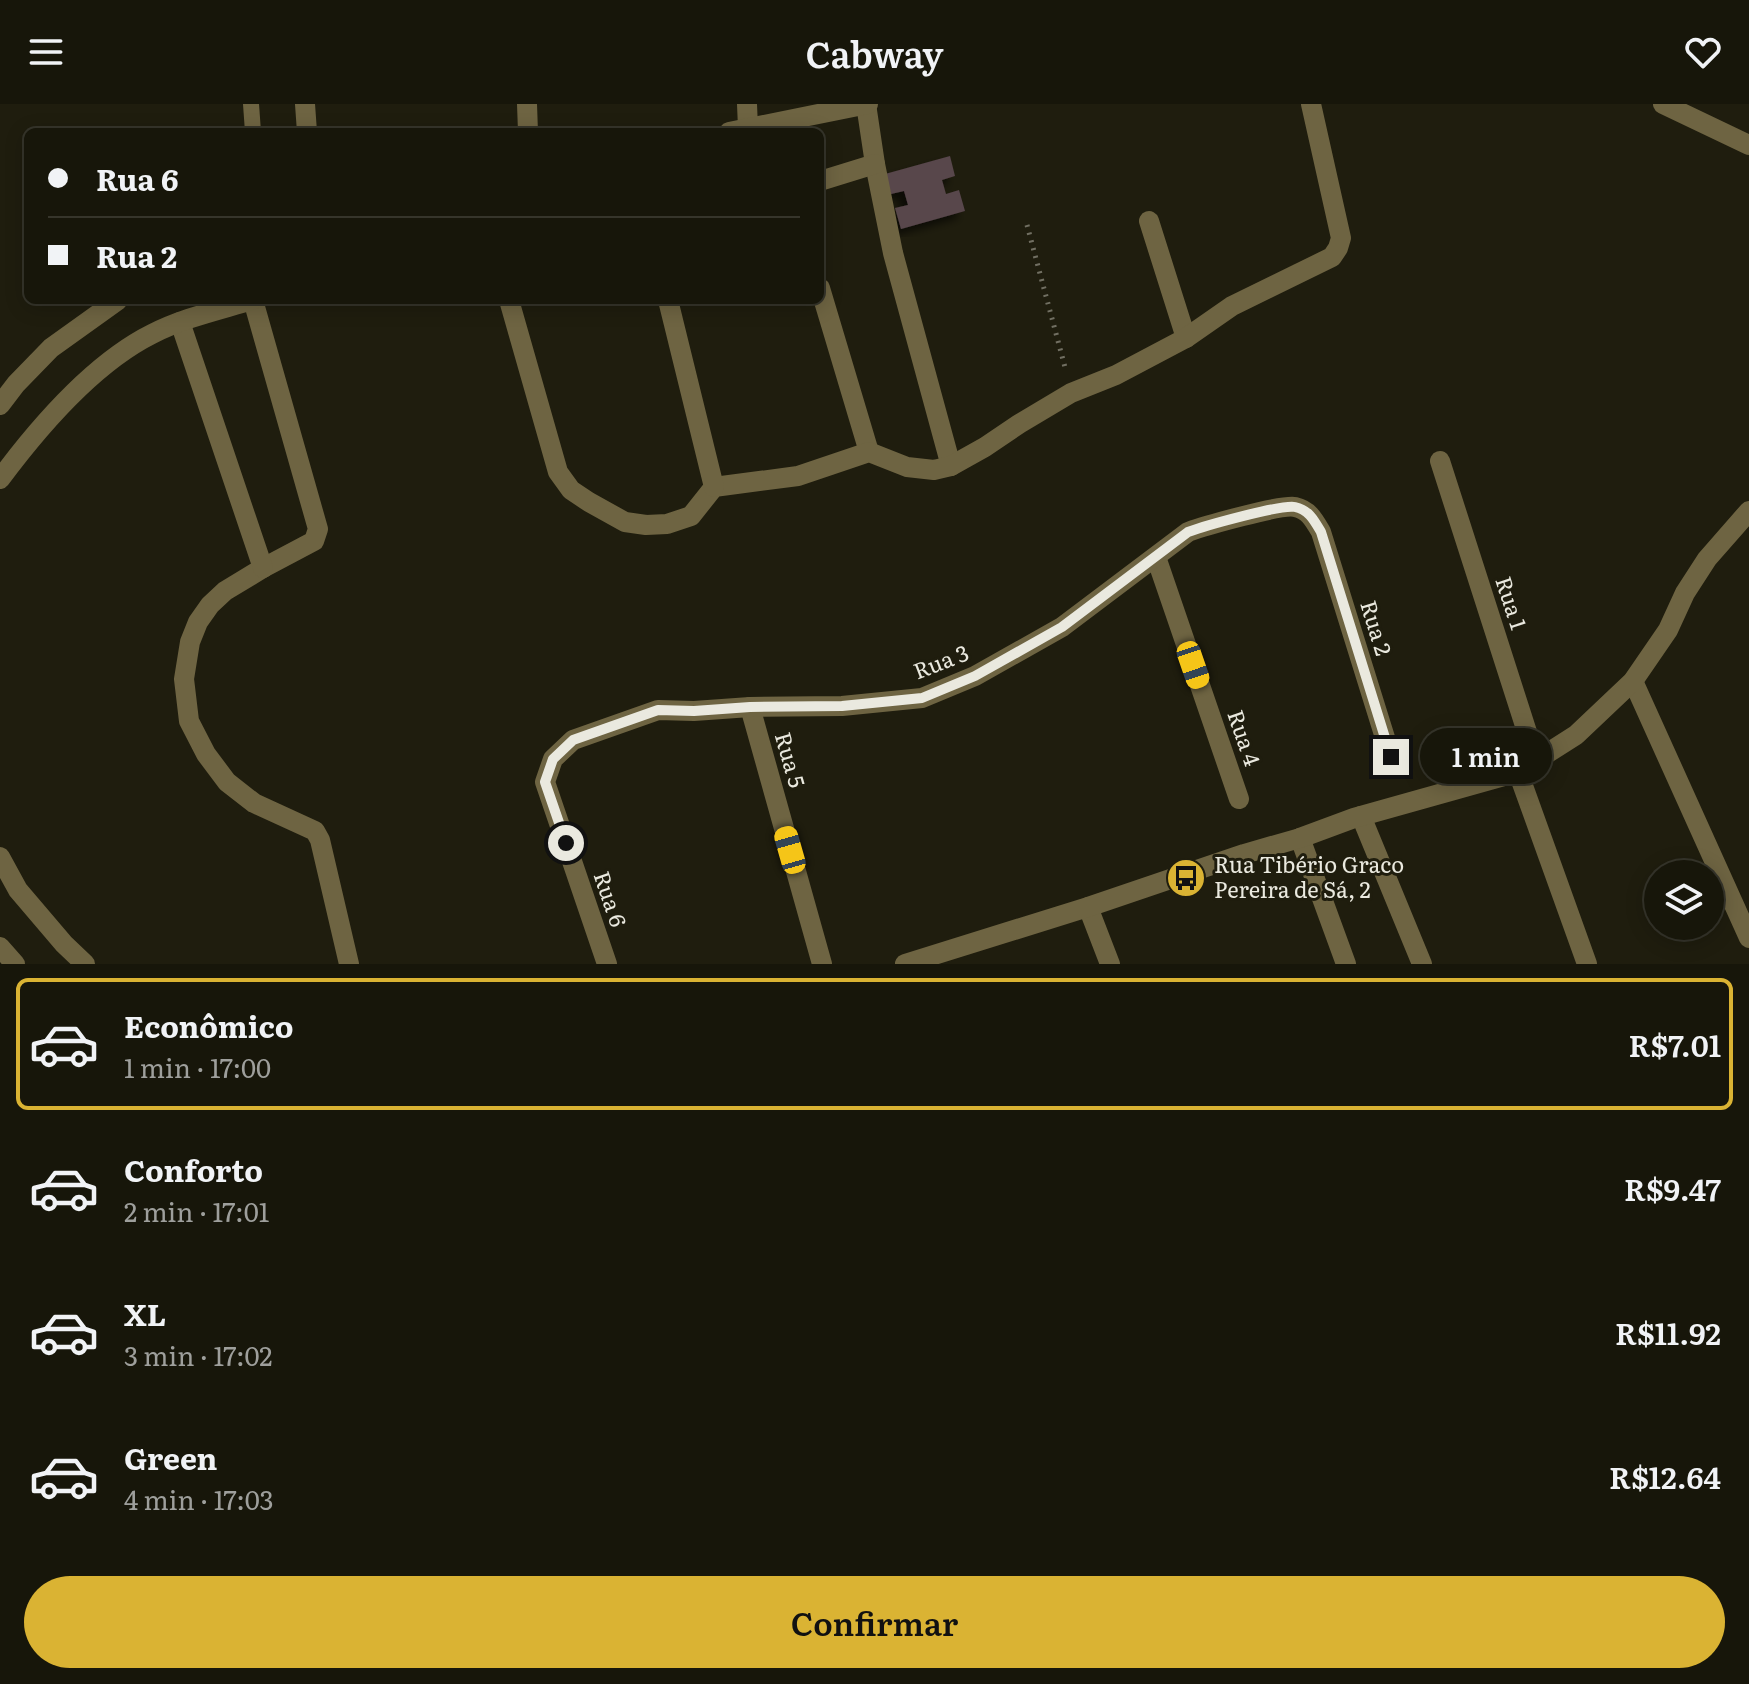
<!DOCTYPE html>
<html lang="pt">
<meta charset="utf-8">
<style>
:root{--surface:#17160a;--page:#242318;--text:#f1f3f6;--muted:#9e9f9c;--line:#36352b;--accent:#dab333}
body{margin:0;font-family:Literata,serif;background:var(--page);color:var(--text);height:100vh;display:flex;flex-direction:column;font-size:30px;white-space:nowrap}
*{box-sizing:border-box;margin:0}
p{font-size:26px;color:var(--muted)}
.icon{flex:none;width:44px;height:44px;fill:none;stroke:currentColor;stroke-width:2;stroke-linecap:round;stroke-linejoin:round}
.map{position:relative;height:860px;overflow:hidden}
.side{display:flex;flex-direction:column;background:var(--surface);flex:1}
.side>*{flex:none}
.banner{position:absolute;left:24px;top:24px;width:800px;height:176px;border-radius:12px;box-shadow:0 4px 20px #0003,0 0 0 2px var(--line);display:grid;align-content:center;height:176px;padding:0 24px;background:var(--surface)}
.controls{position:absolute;left:1644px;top:756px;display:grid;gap:16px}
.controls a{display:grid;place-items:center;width:80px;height:80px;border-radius:50%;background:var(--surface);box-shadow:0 4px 20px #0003,0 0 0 2px var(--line);font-size:40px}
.end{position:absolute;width:36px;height:36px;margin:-18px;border:10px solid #eae9df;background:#111;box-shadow:0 0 0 4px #111}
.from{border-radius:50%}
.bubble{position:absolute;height:56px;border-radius:28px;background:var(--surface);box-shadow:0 4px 20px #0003,0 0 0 2px var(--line);font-size:26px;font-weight:600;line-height:56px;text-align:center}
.car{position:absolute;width:24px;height:48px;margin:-24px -12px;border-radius:10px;box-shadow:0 0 6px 2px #0007;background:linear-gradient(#f5c518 24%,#345 0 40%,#f5c518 0 76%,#345 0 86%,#f5c518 0)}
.banner b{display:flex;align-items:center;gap:28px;height:76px;font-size:30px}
.banner b+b{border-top:2px solid var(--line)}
.banner i{width:20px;height:20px;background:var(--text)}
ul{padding:14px 0 0;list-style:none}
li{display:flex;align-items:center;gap:24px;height:132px;margin:0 16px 12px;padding:0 8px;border:4px solid transparent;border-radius:12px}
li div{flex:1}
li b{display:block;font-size:30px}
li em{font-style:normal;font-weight:600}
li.selected{border-color:var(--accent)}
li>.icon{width:72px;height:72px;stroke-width:1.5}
.cta{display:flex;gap:16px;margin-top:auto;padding:16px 24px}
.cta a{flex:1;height:92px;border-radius:48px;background:var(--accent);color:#111;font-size:32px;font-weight:600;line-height:92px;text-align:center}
header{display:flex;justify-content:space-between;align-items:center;height:104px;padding:0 24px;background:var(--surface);font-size:36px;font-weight:600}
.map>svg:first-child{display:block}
.building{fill:#58464c;filter:url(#shadow)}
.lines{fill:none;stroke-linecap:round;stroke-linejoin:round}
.path{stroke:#716f62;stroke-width:5;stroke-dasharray:2 6;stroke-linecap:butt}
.service{stroke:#6e6442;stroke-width:16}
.minor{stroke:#6e6442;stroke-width:20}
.tertiary{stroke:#6e6442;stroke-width:20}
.route{stroke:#eae9df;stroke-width:10}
.labels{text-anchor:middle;stroke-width:6;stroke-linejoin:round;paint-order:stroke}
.street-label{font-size:22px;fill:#eae9df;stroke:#1f1d0e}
.poi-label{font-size:22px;fill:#eae9df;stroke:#1f1d0e;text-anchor:start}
</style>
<header><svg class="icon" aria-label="menu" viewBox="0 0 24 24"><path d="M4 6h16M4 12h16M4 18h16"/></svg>Cabway<svg class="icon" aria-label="heart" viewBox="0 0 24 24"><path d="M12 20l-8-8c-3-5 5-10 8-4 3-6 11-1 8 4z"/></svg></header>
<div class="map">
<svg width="1749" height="860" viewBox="0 0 1749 860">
<defs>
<filter id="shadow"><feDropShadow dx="-7" dy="7" stdDeviation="4" flood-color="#0009"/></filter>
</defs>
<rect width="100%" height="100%" fill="#1f1d0e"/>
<polygon class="building" points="950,52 955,72 942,76 946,90 959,86 965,107 901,125 895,104 908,101 904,87 891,90 885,70"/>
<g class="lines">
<polyline class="path" points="1027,121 1066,267"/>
<polyline class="service" points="251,0 253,28"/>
<g class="minor">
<polyline points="305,0 307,28"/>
<polyline points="527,0 528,28"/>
<polyline points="747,0 748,24"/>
<polyline points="866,0 875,60 893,149 951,362"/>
<polyline points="820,77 875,60"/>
<polyline points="1149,117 1186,234"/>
<polyline points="820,184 869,348"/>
<polyline points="253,196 318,425 314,437 263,464 225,487 210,501 198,518 190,538 184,575 189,617 206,650 227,678 254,699 315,727 320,736 349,860"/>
<polyline points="509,196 558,368 571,386 589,398 625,418 646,421 667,420 691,412 714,383 798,372 869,348 907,363 934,366 951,362 985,343 1019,320 1071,289 1116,271 1186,234 1232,202 1332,153 1338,144 1341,134 1311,0"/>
<polyline points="668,196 714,383"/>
<polyline points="180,218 263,464"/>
<polyline points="1440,357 1536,656"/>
<path d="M0,375C38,324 94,259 152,230C183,214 219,206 252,196"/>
<polyline points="1156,453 1239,695"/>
<polyline points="1633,577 1749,834"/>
<polyline points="750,603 822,860"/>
<polyline points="1518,668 1587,860"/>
<polyline points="1361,712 1422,860"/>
<polyline points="1300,734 1346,860"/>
<polyline points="0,753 18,786 64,840 85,860"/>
<polyline points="1088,803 1110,860"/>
<path d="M607,860L545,678L553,655L573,636L658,606L694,607L750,603L842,602L922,594L975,572L1062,523L1188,428C1204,422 1282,400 1295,403C1309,406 1314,416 1321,428L1391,653"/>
</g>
<g class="tertiary">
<polyline points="1663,0 1749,41"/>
<polyline points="729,28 868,0"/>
<polyline points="0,301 16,280 51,244 118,196"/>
<polyline points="0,843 15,860"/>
<polyline points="905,860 1088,803 1244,750 1300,734 1354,714 1518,668 1576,631 1633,577 1668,526 1685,489 1707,455 1749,407"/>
</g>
</g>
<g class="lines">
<path class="route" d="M566,739L545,678L553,655L573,636L658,606L694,607L750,603L842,602L922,594L975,572L1062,523L1188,428C1204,422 1282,400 1295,403C1309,406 1314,416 1321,428L1391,653"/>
</g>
<defs>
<g id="bus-disc" transform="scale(2)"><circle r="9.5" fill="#dab333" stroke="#1f1d0e"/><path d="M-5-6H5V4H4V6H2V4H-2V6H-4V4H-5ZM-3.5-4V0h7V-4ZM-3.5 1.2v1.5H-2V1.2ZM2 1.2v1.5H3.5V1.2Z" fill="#111"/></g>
</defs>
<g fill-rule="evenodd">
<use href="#bus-disc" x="1186" y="774"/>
</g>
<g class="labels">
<g class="street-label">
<text transform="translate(1511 499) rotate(72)" y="8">Rua 1</text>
<text transform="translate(1376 524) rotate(73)" y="8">Rua 2</text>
<text transform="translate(941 558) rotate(-21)" y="8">Rua 3</text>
<text transform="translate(1244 634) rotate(71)" y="8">Rua 4</text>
<text transform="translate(790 656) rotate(74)" y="8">Rua 5</text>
<text transform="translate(610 795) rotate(71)" y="8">Rua 6</text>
</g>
<g class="poi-label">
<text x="1214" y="769">Rua Tibério Graco<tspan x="1214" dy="25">Pereira de Sá, 2</tspan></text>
</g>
</g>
</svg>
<div class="controls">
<a><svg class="icon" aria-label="layers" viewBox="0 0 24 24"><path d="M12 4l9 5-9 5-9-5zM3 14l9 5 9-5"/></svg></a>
</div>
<i class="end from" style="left:566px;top:739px"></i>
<i class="end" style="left:1391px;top:653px"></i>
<div class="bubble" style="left:1420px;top:624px;width:132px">1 min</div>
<i class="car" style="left:1193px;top:561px;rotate:161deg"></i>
<i class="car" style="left:790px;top:746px;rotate:344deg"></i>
<div class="banner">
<b><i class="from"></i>Rua 6</b>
<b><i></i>Rua 2</b>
</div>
</div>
<section class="side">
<ul>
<li class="selected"><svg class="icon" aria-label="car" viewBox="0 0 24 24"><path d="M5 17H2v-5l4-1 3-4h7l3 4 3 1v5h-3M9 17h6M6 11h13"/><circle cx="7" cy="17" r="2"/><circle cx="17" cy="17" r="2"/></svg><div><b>Econômico</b><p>1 min · 17:00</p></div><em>R$7.01</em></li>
<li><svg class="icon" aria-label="car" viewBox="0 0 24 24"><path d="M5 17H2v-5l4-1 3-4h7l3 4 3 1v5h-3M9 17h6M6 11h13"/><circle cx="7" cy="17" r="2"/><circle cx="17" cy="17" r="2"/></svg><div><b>Conforto</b><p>2 min · 17:01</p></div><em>R$9.47</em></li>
<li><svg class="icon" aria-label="car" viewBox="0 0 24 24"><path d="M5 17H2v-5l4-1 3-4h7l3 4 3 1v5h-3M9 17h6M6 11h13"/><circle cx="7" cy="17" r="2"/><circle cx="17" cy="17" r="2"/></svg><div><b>XL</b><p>3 min · 17:02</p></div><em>R$11.92</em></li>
<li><svg class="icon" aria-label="car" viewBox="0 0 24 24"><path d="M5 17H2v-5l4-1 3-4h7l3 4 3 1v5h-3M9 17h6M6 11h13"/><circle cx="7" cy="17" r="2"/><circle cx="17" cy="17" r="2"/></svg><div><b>Green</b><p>4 min · 17:03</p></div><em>R$12.64</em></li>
</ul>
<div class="cta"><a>Confirmar</a></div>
</section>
